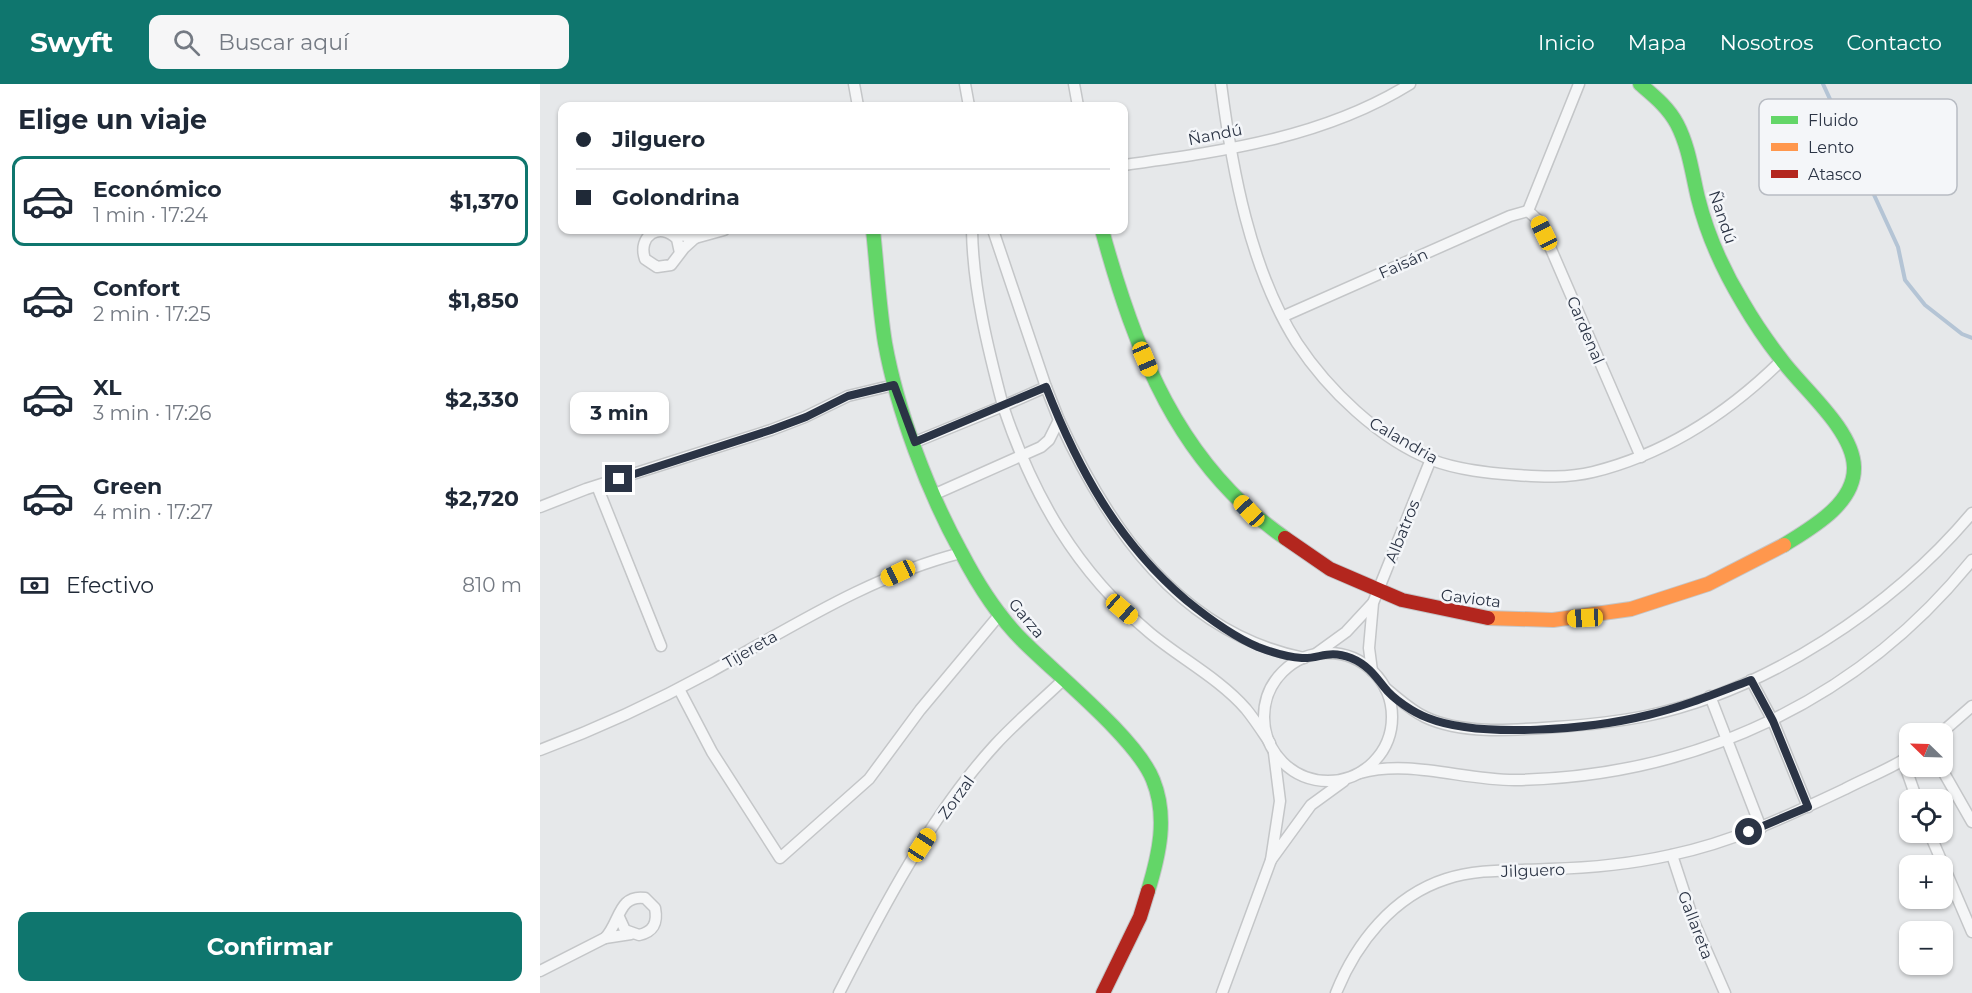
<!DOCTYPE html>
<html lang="es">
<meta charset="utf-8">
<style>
:root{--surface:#fff;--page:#f6f6f7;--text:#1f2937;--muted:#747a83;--line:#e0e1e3;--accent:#0f766e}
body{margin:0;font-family:Montserrat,sans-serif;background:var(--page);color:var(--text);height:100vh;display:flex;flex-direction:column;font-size:22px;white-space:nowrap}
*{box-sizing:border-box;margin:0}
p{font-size:20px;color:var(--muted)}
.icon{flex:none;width:33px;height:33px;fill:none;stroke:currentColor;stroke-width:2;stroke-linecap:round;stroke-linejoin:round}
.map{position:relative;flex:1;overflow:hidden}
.details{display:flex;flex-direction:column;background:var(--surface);width:540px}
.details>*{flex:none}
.hud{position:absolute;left:18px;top:18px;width:570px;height:132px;border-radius:12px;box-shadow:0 2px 4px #0004;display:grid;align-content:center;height:132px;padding:0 18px;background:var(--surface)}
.needle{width:39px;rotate:293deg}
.tools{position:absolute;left:1359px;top:639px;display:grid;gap:12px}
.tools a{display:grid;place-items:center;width:54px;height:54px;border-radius:12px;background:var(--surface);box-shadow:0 2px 4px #0004;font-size:30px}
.end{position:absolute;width:27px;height:27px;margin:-14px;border:8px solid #2b3445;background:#fff;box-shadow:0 0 0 3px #fff}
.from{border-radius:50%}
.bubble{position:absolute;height:42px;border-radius:12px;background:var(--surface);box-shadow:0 2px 4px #0004;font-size:20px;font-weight:700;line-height:42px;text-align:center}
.car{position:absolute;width:18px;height:36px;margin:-18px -9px;border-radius:8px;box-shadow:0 0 4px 2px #0007;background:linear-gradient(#f5c518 24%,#345 0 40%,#f5c518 0 76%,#345 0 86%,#f5c518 0)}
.hud b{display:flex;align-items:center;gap:21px;height:57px;font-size:22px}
.hud b+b{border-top:2px solid var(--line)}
.hud i{width:15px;height:15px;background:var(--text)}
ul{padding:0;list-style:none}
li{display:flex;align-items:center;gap:18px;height:90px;margin:0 12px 9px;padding:0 6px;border:3px solid transparent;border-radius:12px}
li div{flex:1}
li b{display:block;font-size:22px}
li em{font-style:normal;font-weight:700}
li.selected{border-color:var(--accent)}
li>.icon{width:54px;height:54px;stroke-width:1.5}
h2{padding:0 18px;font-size:27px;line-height:72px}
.pay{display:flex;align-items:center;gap:15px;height:66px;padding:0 18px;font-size:22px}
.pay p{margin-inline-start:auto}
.action{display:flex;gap:12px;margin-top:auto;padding:12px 18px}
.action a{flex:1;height:69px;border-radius:12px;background:var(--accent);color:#fff;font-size:24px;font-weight:700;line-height:69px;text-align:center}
header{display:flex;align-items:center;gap:36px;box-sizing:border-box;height:84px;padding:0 30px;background:var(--accent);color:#fff}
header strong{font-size:28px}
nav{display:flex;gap:33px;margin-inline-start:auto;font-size:21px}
.search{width:420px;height:54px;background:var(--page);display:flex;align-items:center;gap:15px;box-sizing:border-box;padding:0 21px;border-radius:12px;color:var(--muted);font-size:22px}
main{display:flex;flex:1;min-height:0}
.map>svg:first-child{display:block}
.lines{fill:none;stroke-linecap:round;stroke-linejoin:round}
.stream{stroke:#b4c4d5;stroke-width:4}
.street-casing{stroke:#c4c6c8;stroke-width:13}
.fast-casing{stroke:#c4c6c8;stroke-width:16}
.slow-casing{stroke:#c4c6c8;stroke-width:16}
.jam-casing{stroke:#c4c6c8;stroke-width:16}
.street{stroke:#f5f6f7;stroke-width:10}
.fast{stroke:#63d668;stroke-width:14}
.slow{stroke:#ff974d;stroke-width:14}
.jam{stroke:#b3261e;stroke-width:14}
.route{stroke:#2b3445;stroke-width:8}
.labels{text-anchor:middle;stroke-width:5;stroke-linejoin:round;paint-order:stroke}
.street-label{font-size:16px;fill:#2b3445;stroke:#f4f6f9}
.key{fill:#f4f6f9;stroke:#b8bcc3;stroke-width:1.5}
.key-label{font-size:16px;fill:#2b3445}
</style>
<header>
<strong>Swyft</strong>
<div class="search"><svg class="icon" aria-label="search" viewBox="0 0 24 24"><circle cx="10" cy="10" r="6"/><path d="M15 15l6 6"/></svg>Buscar aquí</div>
<nav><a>Inicio</a><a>Mapa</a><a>Nosotros</a><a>Contacto</a></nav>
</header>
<main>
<section class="details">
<h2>Elige un viaje</h2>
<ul>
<li class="selected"><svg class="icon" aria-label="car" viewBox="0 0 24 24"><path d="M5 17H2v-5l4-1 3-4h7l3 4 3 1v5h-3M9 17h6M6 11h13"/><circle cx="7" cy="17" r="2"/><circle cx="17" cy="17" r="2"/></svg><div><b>Económico</b><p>1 min · 17:24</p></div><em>$1,370</em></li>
<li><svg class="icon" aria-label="car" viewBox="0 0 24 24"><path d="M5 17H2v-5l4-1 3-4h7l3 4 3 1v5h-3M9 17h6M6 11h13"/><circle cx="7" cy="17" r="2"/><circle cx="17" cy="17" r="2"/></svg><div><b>Confort</b><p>2 min · 17:25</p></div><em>$1,850</em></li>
<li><svg class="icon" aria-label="car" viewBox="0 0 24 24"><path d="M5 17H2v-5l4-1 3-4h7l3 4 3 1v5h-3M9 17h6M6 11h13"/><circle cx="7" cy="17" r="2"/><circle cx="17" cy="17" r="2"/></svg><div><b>XL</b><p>3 min · 17:26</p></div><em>$2,330</em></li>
<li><svg class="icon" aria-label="car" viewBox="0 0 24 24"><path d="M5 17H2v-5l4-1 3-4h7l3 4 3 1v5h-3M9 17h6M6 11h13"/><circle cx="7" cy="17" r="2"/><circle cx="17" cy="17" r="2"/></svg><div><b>Green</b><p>4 min · 17:27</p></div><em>$2,720</em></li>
</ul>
<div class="pay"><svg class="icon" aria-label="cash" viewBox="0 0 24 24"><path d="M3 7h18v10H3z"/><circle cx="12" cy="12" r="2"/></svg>Efectivo<p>810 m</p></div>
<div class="action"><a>Confirmar</a></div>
</section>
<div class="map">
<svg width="1432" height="909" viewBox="0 0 1432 909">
<rect width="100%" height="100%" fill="#e6e8ea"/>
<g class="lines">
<polyline class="stream" points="1283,0 1358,163 1365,196 1385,221 1422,250 1432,254"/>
<g class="street-casing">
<g id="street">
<polyline points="314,0 318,22"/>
<polyline points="425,0 429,22"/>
<polyline points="534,0 538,22"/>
<path d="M681,0C692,85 710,185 757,259C788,306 839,355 892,376C918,386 949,389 976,391C1002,393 1028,394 1053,388C1126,370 1189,328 1241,277"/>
<path d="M584,81C683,67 783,54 870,0"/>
<polyline points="988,127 1039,0"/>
<polyline points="453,146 506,303"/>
<path d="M132,149L155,154L144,164L131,181L117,183L105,175C97,152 120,137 137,155L140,169"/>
<polyline points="155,154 184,146"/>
<polyline points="744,232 970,132 988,127 998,136 1004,149 1101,373"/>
<path d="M519,336C568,444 640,549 764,574"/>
<path d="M375,358L463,322C448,265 433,205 432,146"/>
<polyline points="57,402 121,562"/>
<path d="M393,411L501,363L509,356L519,336L506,303L463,322C493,412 536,487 610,549C640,574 680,595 706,625C715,636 722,647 730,659"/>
<polyline points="0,423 46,405 231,346 265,333 308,312 354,301"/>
<polyline points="777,569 806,548 832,520"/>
<circle cx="788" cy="633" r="64"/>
<polyline points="832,587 829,564 833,519 891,375"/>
<polyline points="1211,596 1233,637 1268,723"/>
<path d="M845,604C858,614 870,626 885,633C923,651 975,646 1016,643C1046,641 1076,638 1106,632C1227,607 1353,523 1432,429"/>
<polyline points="139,605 172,668 240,774 329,695 380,626 461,529"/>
<polyline points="1170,612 1221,744"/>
<polyline points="1400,650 1432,622"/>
<path d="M0,666C59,644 115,618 170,588C252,543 330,492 421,469"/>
<polyline points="734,669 740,717 731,776 771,721 804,697"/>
<polyline points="1363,676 1377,716"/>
<polyline points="1400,682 1432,738"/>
<path d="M820,689C871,675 925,697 977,696C1157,692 1319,616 1432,476"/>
<polyline points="1389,748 1432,848"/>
<polyline points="1132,771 1154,838 1185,909"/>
<path d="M79,833L85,846L99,851C113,848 118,839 115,824L105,814C78,810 80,839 65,854L91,850"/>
<polyline points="0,887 65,854"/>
<path d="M299,909C342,825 391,731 455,661C476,638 500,618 522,597"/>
<polyline points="682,909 731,776"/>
<path d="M796,909C816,859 853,812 906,795C938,784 976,787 1009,785C1050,784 1091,780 1131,771C1193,758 1248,732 1305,705C1326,694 1350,685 1370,672"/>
</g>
</g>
<g class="fast-casing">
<g id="fast">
<path d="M1100,0C1114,12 1128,23 1137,40C1149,63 1152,89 1158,114C1167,150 1183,186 1203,219C1214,238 1227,257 1241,275C1262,304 1313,345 1314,383C1315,420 1271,444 1244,461"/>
<path d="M333,146C337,183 339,222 345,259C357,326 388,408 421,468C437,499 459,533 483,557C517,591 597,655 613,696C628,733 619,771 608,807"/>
<path d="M562,146C595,267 638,380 745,454"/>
</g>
</g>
<g class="slow-casing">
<polyline id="slow" points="948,534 1013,536 1091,525 1168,500 1244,461"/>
</g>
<g class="jam-casing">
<g id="jam">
<polyline points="745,454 790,485 862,516 948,534"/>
<polyline points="563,909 600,833 608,807"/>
</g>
</g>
<use href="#street" class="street"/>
<use href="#fast" class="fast"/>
<use href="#slow" class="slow"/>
<use href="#jam" class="jam"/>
</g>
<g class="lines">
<path class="route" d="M79,395L231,346L266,333L308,312L354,301L375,358L506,303C538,385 578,458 646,516C668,534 692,552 718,563C731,568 748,573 762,574C780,575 788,565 811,574C826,580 834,590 844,603C853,615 874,629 888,634C941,655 1052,645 1108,631C1143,623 1177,609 1211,596L1233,637L1268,723L1209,748"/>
</g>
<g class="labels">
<g class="street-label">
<text transform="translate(675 50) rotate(-11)" y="6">Ñandú</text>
<text transform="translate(1183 133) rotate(71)" y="6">Ñandú</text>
<text transform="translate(863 179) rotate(-24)" y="6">Faisán</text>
<text transform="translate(1046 246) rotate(67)" y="6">Cardenal</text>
<text transform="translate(864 356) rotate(30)" y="6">Calandria</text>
<text transform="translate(862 447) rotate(-68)" y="6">Albatros</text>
<text transform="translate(931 514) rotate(7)" y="6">Gaviota</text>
<text transform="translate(487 534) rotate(50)" y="6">Garza</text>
<text transform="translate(210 565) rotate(-30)" y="6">Tijereta</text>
<text transform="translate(416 713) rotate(-54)" y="6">Zorzal</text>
<text transform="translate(993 786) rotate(-2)" y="6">Jilguero</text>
<text transform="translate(1156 841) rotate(69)" y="6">Gallareta</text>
</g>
</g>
<rect x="1219" y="15" width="198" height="96" rx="9" class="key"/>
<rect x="1231" y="32" width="27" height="8" fill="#63d668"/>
<rect x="1231" y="59" width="27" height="8" fill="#ff974d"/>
<rect x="1231" y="86" width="27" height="8" fill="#b3261e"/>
<g class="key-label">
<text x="1268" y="42">Fluido</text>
<text x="1268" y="69">Lento</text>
<text x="1268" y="96">Atasco</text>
</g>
</svg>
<div class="tools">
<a><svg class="needle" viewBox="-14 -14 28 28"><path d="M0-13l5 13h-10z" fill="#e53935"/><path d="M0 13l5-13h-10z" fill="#747a83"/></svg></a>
<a><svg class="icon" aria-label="locate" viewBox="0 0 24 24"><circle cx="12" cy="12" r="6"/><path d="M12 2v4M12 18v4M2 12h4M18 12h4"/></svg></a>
<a>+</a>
<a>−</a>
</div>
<i class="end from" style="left:1209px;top:748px"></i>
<i class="end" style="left:79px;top:395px"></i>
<div class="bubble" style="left:30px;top:308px;width:99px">3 min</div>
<i class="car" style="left:1004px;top:149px;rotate:334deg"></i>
<i class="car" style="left:605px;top:275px;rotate:157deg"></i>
<i class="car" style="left:709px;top:427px;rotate:317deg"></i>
<i class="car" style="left:358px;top:489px;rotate:245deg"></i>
<i class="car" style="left:582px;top:525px;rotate:131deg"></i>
<i class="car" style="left:1045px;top:534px;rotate:267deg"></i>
<i class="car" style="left:382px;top:761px;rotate:33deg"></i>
<div class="hud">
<b><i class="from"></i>Jilguero</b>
<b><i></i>Golondrina</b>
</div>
</div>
</main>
